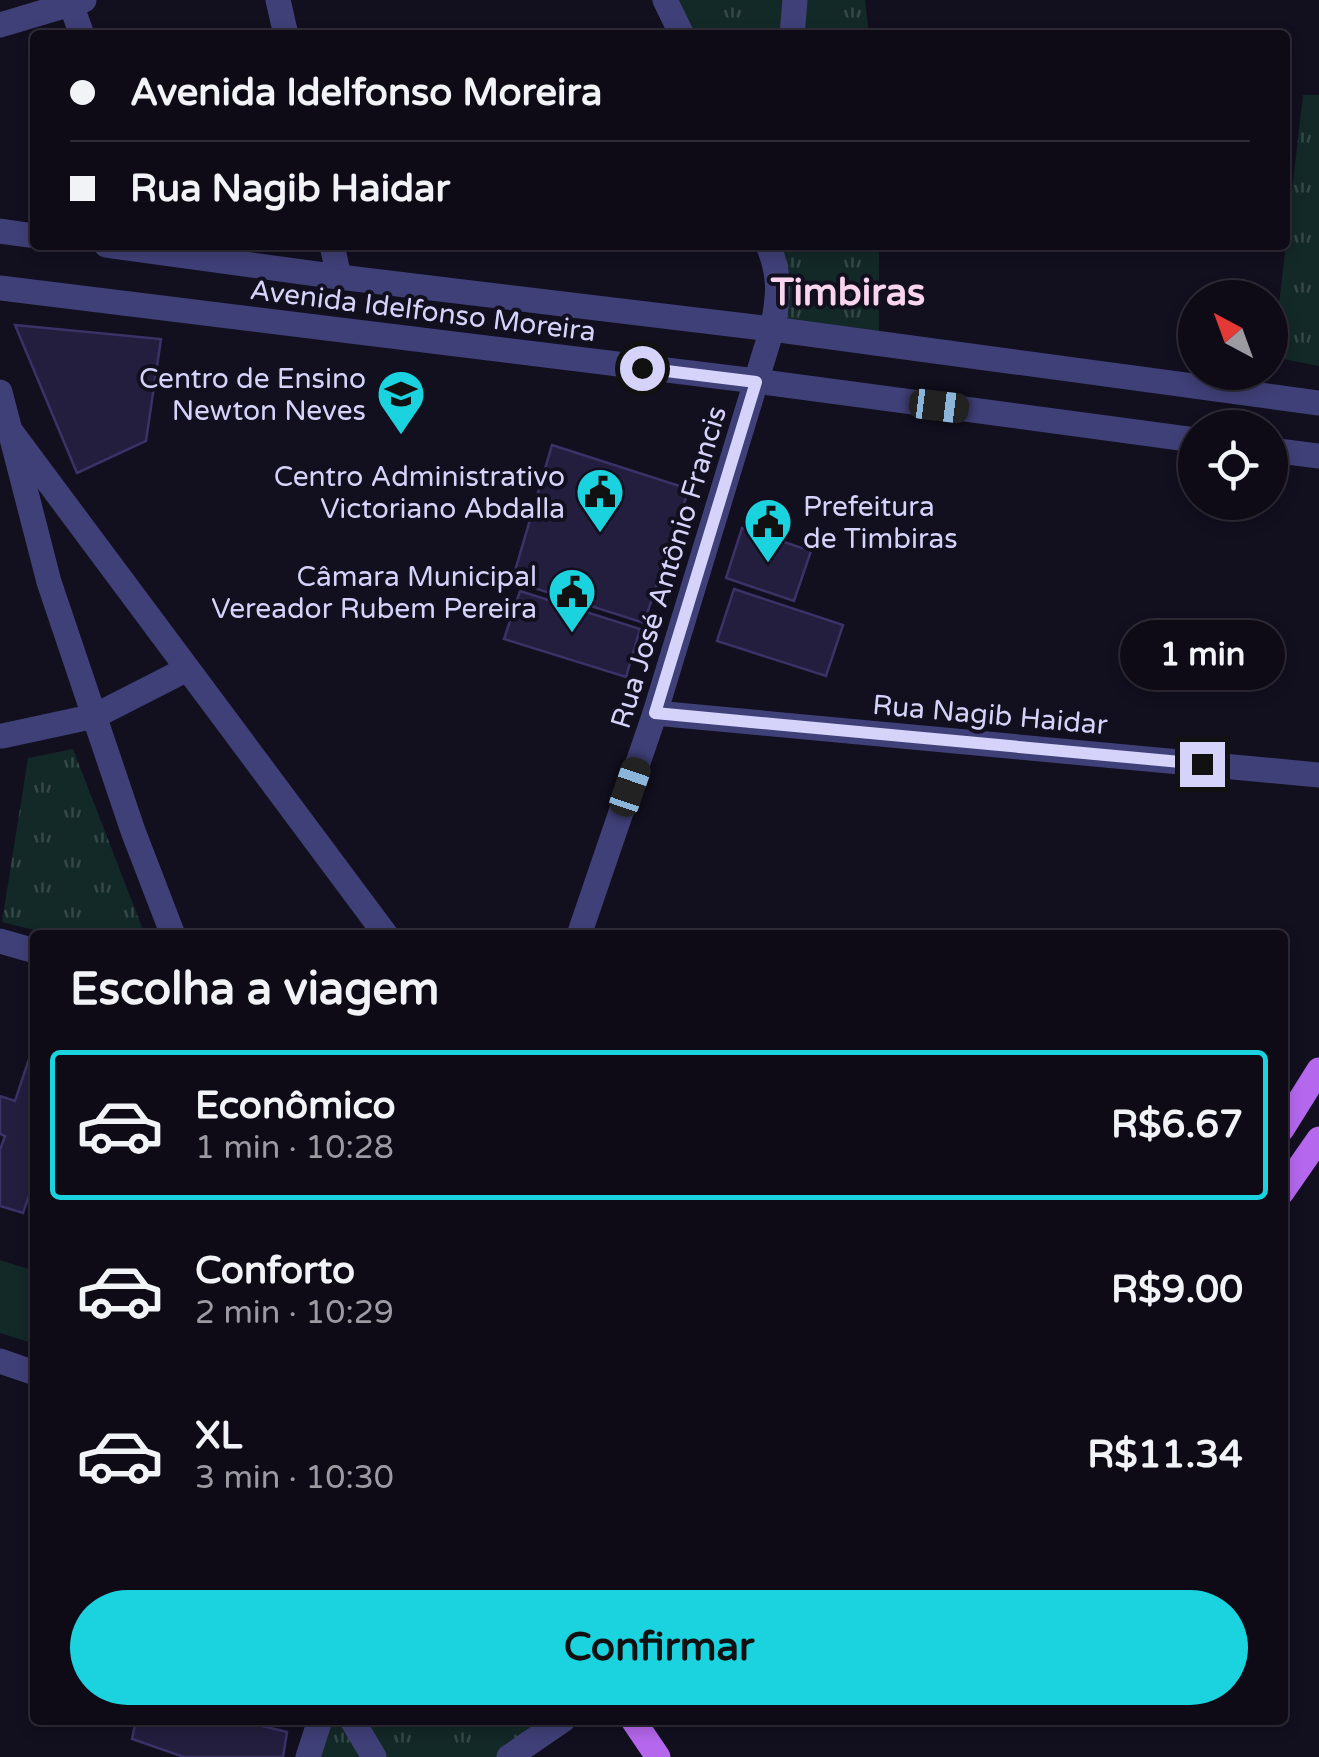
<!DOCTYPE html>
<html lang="pt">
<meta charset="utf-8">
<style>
:root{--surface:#0e0b17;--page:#171420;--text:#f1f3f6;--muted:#9b9ba1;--line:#2e2b36;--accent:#1ad3de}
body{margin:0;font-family:"Varela Round",sans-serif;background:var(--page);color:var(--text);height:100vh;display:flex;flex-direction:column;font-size:38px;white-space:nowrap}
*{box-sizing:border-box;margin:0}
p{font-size:32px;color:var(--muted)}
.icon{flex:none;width:55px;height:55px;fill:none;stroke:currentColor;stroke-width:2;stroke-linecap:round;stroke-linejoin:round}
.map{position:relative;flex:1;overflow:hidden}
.side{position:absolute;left:30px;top:930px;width:1258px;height:795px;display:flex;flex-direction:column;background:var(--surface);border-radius:10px;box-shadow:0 5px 15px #0003,0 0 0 2px var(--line)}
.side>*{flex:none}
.banner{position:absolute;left:30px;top:30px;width:1260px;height:220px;border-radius:10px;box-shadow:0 5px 15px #0003,0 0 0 2px var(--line);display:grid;align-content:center;height:220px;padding:0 40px;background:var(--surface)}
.needle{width:65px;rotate:319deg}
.tools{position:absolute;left:1178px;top:280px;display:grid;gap:20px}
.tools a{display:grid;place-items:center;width:110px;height:110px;border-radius:50%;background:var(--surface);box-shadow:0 5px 15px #0003,0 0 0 2px var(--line);font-size:50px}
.end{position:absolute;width:45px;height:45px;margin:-22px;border:12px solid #d6d3fa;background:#111;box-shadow:0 0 0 5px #111}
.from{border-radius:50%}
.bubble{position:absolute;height:70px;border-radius:35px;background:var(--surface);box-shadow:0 5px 15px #0003,0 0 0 2px var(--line);font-size:32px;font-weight:700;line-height:70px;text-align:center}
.car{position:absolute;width:30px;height:60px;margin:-30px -15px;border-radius:12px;box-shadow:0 0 8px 2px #0007;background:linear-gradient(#222 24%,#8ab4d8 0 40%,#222 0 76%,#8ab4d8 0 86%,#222 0)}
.banner b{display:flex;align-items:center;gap:35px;height:95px;font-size:38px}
.banner b+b{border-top:2px solid var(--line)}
.banner i{width:25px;height:25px;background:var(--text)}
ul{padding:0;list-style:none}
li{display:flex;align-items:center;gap:30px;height:150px;margin:0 20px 15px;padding:0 20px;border:5px solid transparent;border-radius:10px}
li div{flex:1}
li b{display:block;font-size:38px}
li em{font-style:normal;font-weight:700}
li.selected{border-color:var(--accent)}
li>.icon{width:90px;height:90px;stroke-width:1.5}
h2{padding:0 40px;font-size:45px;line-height:120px}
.action{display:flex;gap:20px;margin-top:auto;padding:20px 40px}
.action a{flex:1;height:115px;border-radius:60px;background:var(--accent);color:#111;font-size:40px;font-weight:700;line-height:115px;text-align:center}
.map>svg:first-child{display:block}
.grass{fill:url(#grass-tufts)}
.garden{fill:#132927}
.building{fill:#231e3e;stroke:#3b3267;stroke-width:2.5}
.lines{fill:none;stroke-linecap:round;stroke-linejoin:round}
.minor{stroke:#404079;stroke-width:25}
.tertiary{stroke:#404079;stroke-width:25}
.primary{stroke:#b567ed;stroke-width:25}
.route{stroke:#d6d3fa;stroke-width:12}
.labels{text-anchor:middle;stroke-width:8;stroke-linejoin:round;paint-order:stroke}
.street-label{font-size:28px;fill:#d6d3fa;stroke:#120f1f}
.poi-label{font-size:28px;fill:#d6d3fa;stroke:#120f1f;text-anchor:end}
.district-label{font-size:38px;font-weight:bold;fill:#fad5ee;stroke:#120f1f}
</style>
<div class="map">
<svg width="1319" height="1757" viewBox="0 0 1319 1757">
<defs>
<pattern id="grass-tufts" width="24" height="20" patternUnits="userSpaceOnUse" patternTransform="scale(2.5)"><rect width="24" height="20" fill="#132927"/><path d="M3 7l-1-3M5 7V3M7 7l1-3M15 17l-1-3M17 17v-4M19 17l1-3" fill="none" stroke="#354747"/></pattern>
</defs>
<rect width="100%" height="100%" fill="#120f1f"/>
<g class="grass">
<polygon points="662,0 865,0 869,35 678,35"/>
<polygon points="1303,95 1319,95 1319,366 1273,357"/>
<polygon points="771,245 879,245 879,341 773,325"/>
<polygon points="73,749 145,935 54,935 2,922 28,758"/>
<polygon points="320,1720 563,1720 509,1757 308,1757"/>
</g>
<polygon class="garden" points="0,1260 35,1271 35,1344 0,1333"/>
<g class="building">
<polygon points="15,325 161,339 146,441 77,473"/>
<polygon points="552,445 689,489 644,623 512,581"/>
<polygon points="742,528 811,551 794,601 726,578"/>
<polygon points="734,589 843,625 826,676 717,641"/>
<polygon points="520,591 640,629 626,677 504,639"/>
<polygon points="35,1041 35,1178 23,1213 0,1206 0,1150 5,1136 0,1134 0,1096 15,1101"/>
<polygon points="136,1720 237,1720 287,1732 283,1757 184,1757 132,1739"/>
</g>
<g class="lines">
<g class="minor">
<polyline points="278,0 286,35"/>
<polyline points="665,0 682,35"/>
<polyline points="71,4 82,35"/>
<polyline points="0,25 84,0"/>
<polyline points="792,35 795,0"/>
<polyline points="332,245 339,277"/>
<path d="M768,245C781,276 779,297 772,329"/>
<polyline points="0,392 49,582 133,831 173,935"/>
<polyline points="12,433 386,935"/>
<polyline points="655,713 1319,775"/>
<polyline points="2,736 95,716 187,669"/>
<polyline points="0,941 35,951"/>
<polyline points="0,1361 35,1373"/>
<polyline points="352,1720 374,1757"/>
<polyline points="509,1757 563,1720"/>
</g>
<g class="tertiary">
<polyline points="0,231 35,236"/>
<polyline points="106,245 339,277 772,329 1319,403"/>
<polyline points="0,288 756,381 1195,440"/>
<polyline points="1270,450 1319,456"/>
<polyline points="579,935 655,713 772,329"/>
<polyline points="308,1757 320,1720"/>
</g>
<g class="primary">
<polyline points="1282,1129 1319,1070"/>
<polyline points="1282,1192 1319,1139"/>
<polyline points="633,1720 658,1757"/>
</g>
</g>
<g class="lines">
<polyline class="route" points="642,368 756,382 655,713 1202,764"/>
</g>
<defs>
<g id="school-pin" transform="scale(2.5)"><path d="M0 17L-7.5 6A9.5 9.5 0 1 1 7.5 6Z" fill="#1ad3de" stroke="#120f1f"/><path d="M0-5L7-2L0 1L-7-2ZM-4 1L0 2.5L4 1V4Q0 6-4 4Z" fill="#111"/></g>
<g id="civic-pin" transform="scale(2.5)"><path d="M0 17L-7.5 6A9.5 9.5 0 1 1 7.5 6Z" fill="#1ad3de" stroke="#120f1f"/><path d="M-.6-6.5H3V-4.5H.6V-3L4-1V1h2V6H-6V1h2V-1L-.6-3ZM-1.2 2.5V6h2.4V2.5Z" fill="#111"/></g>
</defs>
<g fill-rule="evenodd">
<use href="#school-pin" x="401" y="394"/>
<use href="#civic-pin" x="600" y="492"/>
<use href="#civic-pin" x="768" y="522"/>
<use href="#civic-pin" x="572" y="592"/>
</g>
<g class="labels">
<g class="street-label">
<text transform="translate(423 310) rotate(7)" y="10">Avenida Idelfonso Moreira</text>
<text transform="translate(668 567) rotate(-73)" y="10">Rua José Antônio Francis</text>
<text transform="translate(990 714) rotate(5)" y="10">Rua Nagib Haidar</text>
</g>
<g class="poi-label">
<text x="366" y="388">Centro de Ensino<tspan x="366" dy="32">Newton Neves</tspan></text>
<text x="565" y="486">Centro Administrativo<tspan x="565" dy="32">Victoriano Abdalla</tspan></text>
<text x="803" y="516" text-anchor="start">Prefeitura<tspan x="803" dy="32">de Timbiras</tspan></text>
<text x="537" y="586">Câmara Municipal<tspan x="537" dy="32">Vereador Rubem Pereira</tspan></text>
</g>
<g class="district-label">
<text x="848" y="305">Timbiras</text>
</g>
</g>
</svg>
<div class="tools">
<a><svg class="needle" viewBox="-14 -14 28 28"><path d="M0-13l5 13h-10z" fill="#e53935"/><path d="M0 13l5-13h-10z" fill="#9b9ba1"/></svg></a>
<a><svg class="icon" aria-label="locate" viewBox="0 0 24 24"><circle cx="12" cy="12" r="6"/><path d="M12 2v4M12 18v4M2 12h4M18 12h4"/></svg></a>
</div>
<i class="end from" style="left:642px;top:368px"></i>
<i class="end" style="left:1202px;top:764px"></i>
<div class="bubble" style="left:1120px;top:620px;width:165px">1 min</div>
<i class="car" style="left:939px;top:406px;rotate:97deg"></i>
<i class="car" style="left:630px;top:787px;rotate:19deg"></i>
<div class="banner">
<b><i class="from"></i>Avenida Idelfonso Moreira</b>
<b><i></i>Rua Nagib Haidar</b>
</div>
<section class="side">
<h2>Escolha a viagem</h2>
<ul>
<li class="selected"><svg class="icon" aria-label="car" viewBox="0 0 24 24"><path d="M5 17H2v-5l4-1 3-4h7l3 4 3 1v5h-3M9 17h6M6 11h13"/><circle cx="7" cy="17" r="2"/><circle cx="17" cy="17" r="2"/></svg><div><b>Econômico</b><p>1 min · 10:28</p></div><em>R$6.67</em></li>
<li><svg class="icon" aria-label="car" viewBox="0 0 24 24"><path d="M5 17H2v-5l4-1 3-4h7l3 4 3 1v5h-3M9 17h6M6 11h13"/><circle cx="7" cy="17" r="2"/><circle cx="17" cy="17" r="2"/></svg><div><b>Conforto</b><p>2 min · 10:29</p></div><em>R$9.00</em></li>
<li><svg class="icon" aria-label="car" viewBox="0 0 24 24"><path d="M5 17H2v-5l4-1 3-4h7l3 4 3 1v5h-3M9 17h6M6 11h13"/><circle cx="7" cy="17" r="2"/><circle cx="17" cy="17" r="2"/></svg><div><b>XL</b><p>3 min · 10:30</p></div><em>R$11.34</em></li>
</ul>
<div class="action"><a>Confirmar</a></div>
</section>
</div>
